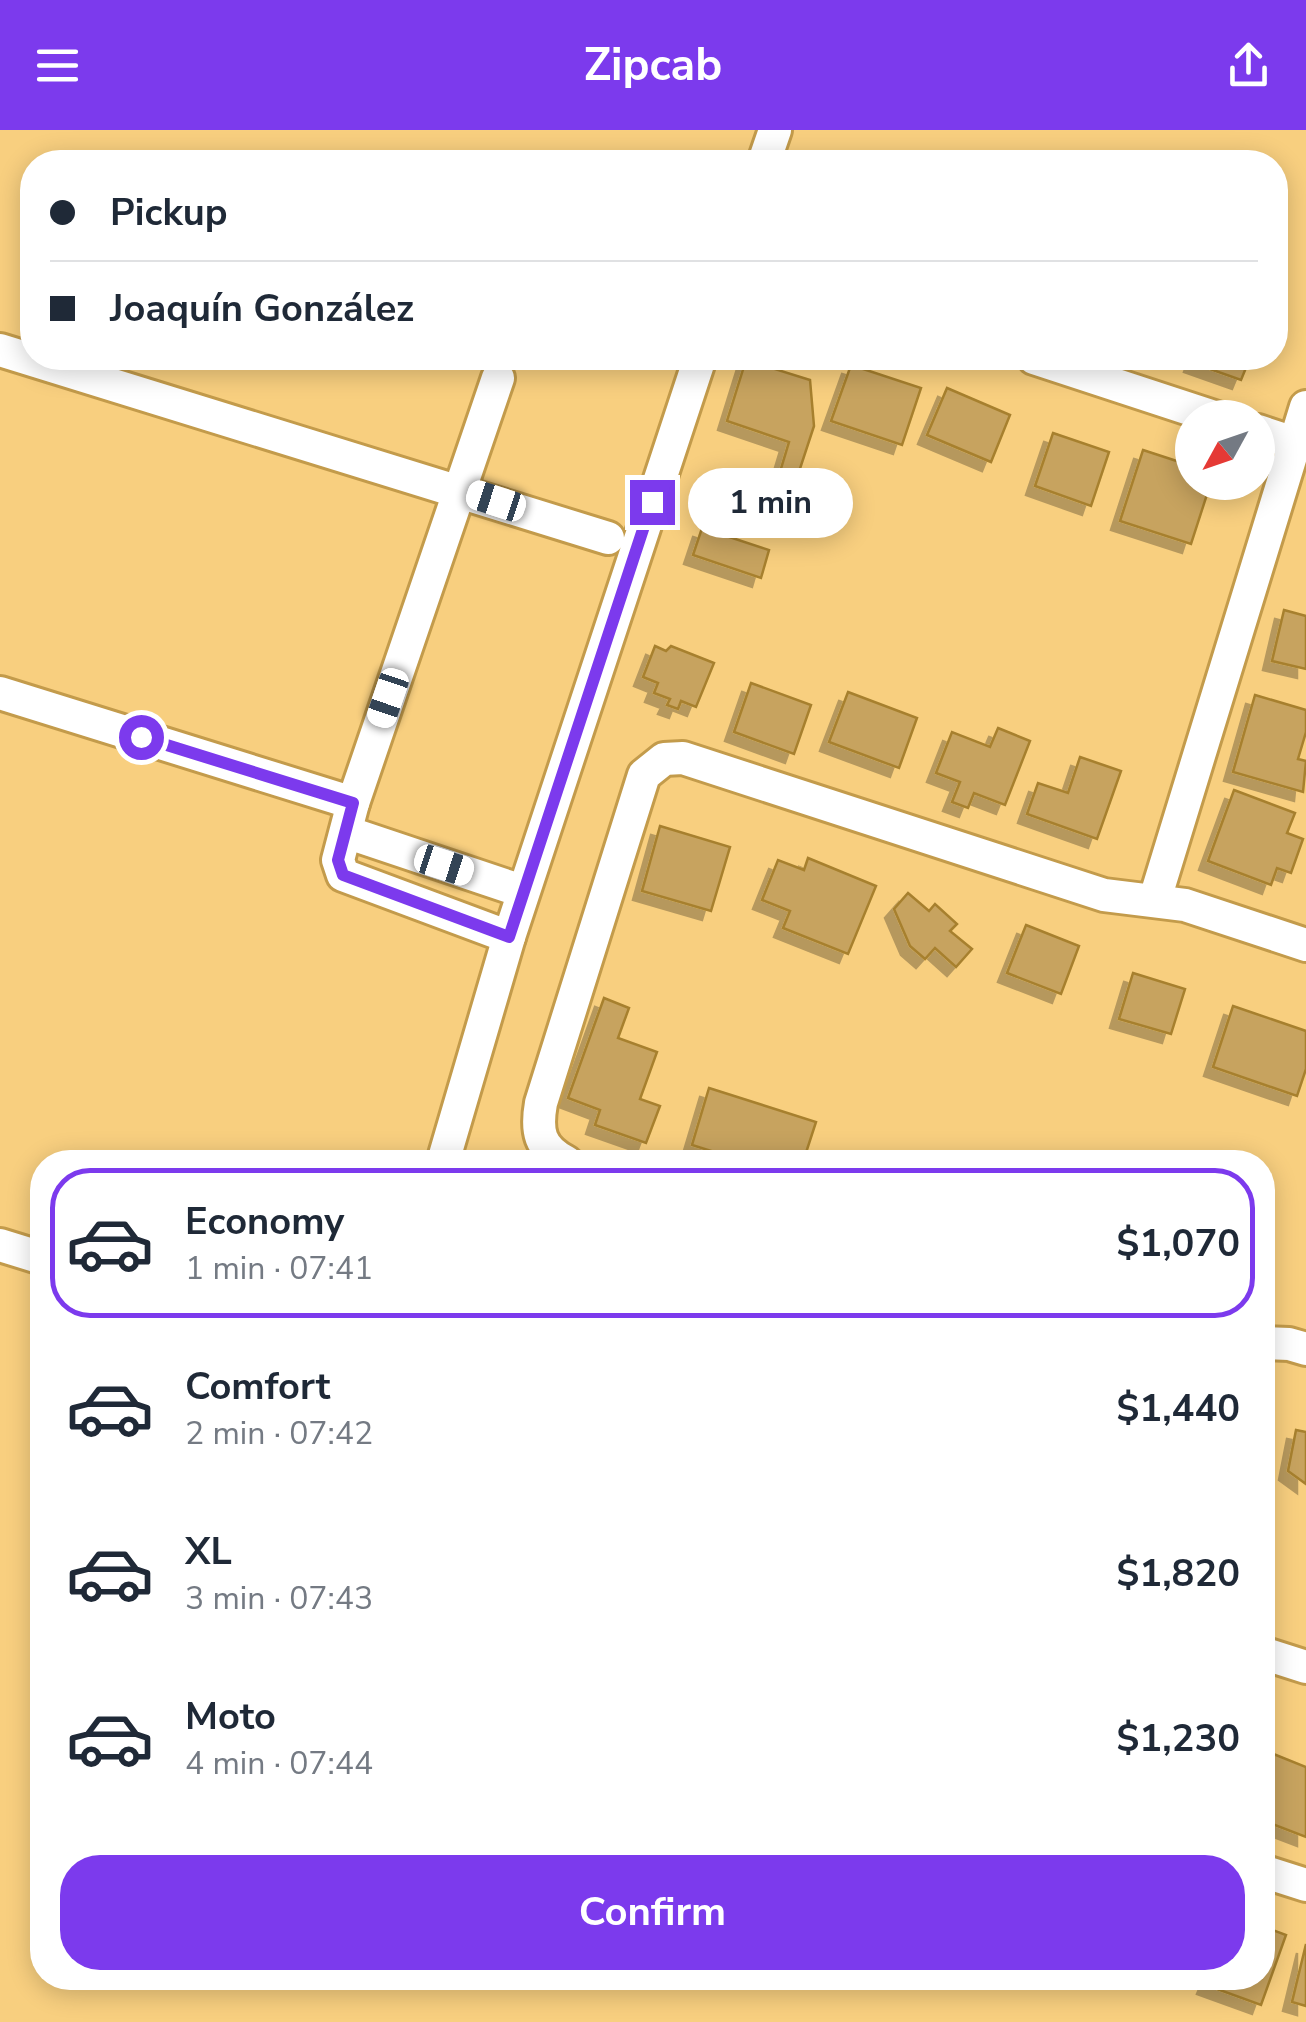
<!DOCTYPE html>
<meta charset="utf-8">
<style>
:root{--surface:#fff;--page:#f2f2f3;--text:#1f2937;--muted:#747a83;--line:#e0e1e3;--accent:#7c3aed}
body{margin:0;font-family:"Nunito Sans",sans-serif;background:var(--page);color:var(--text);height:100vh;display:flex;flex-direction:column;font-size:38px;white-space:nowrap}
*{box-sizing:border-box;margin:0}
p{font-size:32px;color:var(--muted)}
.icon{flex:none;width:55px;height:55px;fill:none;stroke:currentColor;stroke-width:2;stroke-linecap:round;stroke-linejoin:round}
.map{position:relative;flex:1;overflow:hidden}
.details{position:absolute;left:30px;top:1020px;width:1245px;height:840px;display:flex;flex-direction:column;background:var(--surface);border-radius:40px;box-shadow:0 5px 25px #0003}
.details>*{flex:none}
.hud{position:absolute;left:20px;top:20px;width:1268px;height:220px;border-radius:40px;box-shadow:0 5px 25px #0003;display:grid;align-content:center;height:220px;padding:0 30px;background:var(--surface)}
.needle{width:65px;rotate:230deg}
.controls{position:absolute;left:1175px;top:270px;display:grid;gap:20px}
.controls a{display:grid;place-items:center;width:100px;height:100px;border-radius:50%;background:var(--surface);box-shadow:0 5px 25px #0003;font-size:50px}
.end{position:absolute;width:45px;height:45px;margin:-22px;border:12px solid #7c3aed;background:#fff;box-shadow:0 0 0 5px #fff}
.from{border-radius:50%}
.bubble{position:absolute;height:70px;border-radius:35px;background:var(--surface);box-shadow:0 5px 25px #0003;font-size:32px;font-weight:700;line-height:70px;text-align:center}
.car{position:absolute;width:30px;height:60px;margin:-30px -15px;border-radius:12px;box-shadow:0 0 8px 2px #0007;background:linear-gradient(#fff 24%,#345 0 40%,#fff 0 76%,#345 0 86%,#fff 0)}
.hud b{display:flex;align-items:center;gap:35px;height:95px;font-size:38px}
.hud b+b{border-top:2px solid var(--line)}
.hud i{width:25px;height:25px;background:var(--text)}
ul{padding:18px 0 0;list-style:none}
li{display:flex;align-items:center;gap:30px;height:150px;margin:0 20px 15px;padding:0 10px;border:5px solid transparent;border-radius:40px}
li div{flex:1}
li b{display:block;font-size:38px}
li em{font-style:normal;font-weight:700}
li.current{border-color:var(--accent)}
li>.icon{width:90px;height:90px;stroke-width:1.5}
.action{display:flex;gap:20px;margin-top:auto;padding:20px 30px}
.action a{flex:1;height:115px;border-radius:40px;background:var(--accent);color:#fff;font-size:40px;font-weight:700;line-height:115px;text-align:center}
header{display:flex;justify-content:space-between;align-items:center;height:130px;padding:0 30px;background:var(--accent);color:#fff;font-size:45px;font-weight:700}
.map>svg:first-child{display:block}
.building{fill:#c7a35e;stroke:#a7802e;stroke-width:2.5;filter:url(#shadow)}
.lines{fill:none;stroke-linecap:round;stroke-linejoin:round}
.minor-casing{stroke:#c39b4b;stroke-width:38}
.minor{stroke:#fff;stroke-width:32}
.route{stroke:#7c3aed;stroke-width:12}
</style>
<header><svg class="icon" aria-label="menu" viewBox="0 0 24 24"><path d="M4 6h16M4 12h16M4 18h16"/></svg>Zipcab<svg class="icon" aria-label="share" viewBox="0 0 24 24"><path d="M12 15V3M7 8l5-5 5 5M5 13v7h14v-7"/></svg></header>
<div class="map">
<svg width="1306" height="1892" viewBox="0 0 1306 1892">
<defs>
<filter id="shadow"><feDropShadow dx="-9" dy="9" stdDeviation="0" flood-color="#0004"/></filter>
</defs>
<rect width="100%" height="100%" fill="#f8cf7f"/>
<g class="building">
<polygon points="815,26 866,27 866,32 813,32"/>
<polygon points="1195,228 1250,228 1241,250 1193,233"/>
<polygon points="746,230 810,250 814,296 794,357 777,352 789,312 727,291"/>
<polygon points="851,235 921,258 902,315 831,291"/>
<polygon points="947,258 1010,285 991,332 927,305"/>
<polygon points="1053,303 1109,322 1091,376 1035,356"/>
<polygon points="1143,320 1192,336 1192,352 1211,352 1191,414 1120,391"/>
<polygon points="702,398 769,420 761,448 693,425"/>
<polygon points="1284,480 1306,486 1306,539 1272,531"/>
<polygon points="655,516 666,521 671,516 714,533 696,577 681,571 678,579 667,575 670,569 654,563 658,553 643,547"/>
<polygon points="751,553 811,575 794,624 734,602"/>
<polygon points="848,562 917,588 899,638 829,612"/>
<polygon points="1255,565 1306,580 1306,602 1298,629 1306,631 1303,662 1233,642"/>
<polygon points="998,598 1030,611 1005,675 974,663 968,678 952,672 960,652 936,643 952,602 990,617"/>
<polygon points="1080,627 1121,641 1097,709 1027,684 1038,653 1068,663"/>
<polygon points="1234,660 1295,683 1287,703 1303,709 1291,743 1277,738 1271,755 1208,731"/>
<polygon points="660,696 730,717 711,781 642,761"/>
<polygon points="808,728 876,756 848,824 783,798 790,781 762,770 778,730 804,740"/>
<polygon points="908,763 929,781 935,774 957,794 950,801 972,819 956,837 935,818 925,829 910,816 894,779"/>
<polygon points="1026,795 1079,816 1061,864 1007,843"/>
<polygon points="1133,843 1185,859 1171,904 1119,889"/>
<polygon points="604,868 629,878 618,908 657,922 640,969 660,976 646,1013 595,995 600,980 568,968"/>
<polygon points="1233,876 1306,901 1306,939 1297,966 1213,937"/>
<polygon points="709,958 816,992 803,1032 746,1032 692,1015"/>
<polygon points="1296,1300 1306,1302 1306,1354 1288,1341"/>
<polygon points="1271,1623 1306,1637 1306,1707 1262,1690 1262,1644"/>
<polygon points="1262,1796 1286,1805 1261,1875 1206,1855 1209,1848 1262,1848"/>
<polygon points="1306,1814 1306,1876 1292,1872"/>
</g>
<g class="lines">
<g class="minor-casing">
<g id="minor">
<polyline points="764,32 775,0"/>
<polyline points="0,220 608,408"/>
<polyline points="1034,228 1217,288"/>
<polyline points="498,248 353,673 338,730 343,745 509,807"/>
<polyline points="1258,301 1294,313"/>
<polyline points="0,563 353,673"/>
<polyline points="346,702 510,757"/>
<polyline points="1155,769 1306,277"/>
<polyline points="443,1032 509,807 700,228"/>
<path d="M566,1032C539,1018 536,1001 541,973L644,645L664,629L683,628L1104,765L1185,775L1306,815"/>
<polyline points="0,1115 42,1128"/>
<polyline points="1262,1213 1289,1214 1306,1219"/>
<polyline points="1262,1523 1306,1537"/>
<polyline points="1262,1741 1306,1755"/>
</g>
</g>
<use href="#minor" class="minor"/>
</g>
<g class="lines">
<polyline class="route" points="141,607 353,673 338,730 343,745 509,807 652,372"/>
</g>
</svg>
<div class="controls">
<a><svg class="needle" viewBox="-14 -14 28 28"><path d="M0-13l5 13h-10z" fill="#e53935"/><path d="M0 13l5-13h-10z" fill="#747a83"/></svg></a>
</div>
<i class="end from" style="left:141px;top:607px"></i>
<i class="end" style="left:652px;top:372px"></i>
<div class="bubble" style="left:688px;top:338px;width:165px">1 min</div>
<i class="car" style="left:496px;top:371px;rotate:288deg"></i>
<i class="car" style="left:388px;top:568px;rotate:199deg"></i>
<i class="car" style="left:444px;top:735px;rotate:108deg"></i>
<div class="hud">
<b><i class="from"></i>Pickup</b>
<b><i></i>Joaquín González</b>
</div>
<section class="details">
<ul>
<li class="current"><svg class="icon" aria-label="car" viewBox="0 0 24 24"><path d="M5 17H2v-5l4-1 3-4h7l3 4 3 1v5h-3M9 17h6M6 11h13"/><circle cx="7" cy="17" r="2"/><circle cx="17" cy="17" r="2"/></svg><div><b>Economy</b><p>1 min · 07:41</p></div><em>$1,070</em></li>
<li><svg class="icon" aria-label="car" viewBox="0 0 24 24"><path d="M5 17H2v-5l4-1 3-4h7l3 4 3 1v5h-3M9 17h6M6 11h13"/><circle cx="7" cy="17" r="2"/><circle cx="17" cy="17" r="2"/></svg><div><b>Comfort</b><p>2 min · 07:42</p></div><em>$1,440</em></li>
<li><svg class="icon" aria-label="car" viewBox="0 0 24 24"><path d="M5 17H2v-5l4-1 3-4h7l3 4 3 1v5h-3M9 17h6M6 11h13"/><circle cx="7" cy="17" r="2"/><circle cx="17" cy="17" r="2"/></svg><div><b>XL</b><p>3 min · 07:43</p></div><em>$1,820</em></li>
<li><svg class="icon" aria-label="car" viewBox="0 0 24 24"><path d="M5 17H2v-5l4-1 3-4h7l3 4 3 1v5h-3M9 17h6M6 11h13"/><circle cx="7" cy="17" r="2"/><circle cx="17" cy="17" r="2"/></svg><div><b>Moto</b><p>4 min · 07:44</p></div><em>$1,230</em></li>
</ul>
<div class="action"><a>Confirm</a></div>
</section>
</div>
